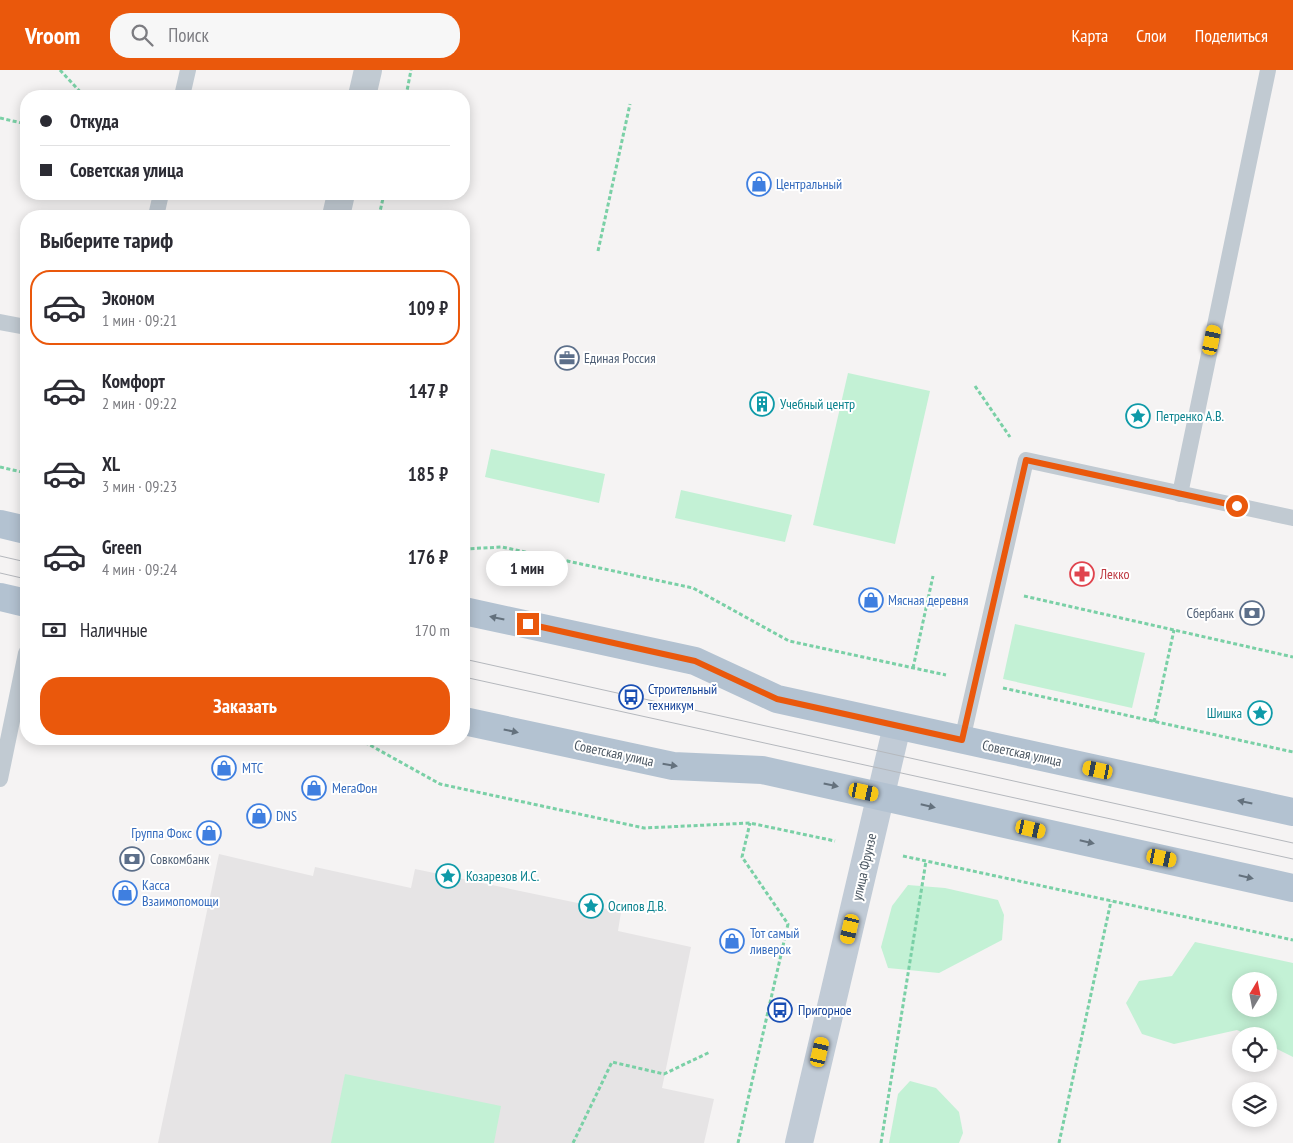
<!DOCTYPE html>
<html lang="ru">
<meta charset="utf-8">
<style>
:root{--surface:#fff;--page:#f7f7f7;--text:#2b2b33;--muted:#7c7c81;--line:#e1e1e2;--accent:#ea580c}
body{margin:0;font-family:"PT Sans Narrow",sans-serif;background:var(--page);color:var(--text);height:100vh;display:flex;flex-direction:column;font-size:19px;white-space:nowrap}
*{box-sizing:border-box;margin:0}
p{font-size:16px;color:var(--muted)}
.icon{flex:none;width:28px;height:28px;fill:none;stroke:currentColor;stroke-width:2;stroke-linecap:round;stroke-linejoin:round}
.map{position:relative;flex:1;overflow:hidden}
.sheet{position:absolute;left:20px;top:140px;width:450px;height:535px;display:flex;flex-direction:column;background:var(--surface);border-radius:20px;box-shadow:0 2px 12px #0003}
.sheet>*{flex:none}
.banner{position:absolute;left:20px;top:20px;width:450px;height:110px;border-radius:20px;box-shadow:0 2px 12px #0003;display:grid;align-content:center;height:110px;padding:0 20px;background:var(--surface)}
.needle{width:32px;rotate:10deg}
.tools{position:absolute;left:1232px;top:902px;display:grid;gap:10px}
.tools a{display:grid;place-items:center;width:45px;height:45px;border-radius:50%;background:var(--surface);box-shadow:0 2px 12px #0003;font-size:25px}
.end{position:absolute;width:22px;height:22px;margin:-11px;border:6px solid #ea580c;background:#fff;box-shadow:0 0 0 2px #fff}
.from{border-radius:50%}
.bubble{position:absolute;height:35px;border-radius:18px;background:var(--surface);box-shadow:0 2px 12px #0003;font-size:16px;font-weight:600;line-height:35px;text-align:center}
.car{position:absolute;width:15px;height:30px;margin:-15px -8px;border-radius:6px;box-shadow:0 0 4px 1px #0007;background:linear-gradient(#f5c518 24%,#345 0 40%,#f5c518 0 76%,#345 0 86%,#f5c518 0)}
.banner b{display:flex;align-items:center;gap:18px;height:48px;font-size:19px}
.banner b+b{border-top:1px solid var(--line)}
.banner i{width:12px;height:12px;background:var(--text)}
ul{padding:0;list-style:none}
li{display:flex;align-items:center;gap:15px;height:75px;margin:0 10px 8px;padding:0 10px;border:2px solid transparent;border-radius:20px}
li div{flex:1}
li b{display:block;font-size:19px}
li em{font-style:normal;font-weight:600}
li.on{border-color:var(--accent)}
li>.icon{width:45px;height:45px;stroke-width:1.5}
h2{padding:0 20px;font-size:22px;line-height:60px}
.pay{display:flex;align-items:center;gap:12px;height:55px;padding:0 20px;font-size:19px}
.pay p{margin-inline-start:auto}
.cta{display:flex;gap:10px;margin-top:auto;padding:10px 20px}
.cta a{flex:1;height:58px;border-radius:20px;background:var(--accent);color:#fff;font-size:20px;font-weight:600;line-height:58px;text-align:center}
header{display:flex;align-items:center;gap:30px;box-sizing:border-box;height:70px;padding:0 25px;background:var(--accent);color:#fff}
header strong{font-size:24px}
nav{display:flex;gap:28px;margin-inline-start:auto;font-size:18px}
.search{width:350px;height:45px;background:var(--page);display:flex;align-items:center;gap:12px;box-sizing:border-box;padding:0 18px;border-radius:20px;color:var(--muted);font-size:19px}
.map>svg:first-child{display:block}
.education{fill:#e6e4e5}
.green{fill:#c3f1d5;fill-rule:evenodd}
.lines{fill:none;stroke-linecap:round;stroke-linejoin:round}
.path{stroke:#7ad0a6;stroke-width:3;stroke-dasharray:4 2.5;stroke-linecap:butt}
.lane{stroke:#c1cad2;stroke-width:16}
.street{stroke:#c1cad2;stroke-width:28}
.secondary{stroke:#c1cbd6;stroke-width:28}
.primary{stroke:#b3c2d1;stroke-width:28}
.tram{stroke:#b5b8bd;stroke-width:1}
.oneway{fill:#64717d}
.route{stroke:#ea580c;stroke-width:6}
.labels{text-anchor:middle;stroke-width:4;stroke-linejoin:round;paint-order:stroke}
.shop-label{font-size:14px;fill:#366cbe;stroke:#fff;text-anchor:start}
.service-label{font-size:14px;fill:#4e5e75;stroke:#fff;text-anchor:start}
.culture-label{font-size:14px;fill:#0d838f;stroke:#fff;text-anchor:start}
.health-label{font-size:14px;fill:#be3a42;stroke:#fff;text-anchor:start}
.transit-label{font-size:14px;fill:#164399;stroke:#fff;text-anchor:start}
.street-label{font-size:14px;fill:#4a5661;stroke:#fff}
</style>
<header>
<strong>Vroom</strong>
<div class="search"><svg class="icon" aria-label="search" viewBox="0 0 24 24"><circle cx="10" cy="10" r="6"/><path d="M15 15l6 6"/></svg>Поиск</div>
<nav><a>Карта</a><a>Слои</a><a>Поделиться</a></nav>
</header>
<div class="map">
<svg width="1293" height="1073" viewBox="0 0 1293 1073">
<rect width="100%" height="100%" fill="#f5f3f3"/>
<polygon class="education" points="219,784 313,806 315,797 411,818 415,799 621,842 618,861 691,877 662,1018 714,1029 704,1073 158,1073"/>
<g class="green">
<polygon points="848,303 930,321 895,474 813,455"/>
<polygon points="491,379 605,404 599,433 485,407"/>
<polygon points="681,420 792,445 785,472 675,448"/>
<polygon points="1015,554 1145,583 1132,638 1003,609"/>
<polygon points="908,815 945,818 998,830 1004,845 1002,870 939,903 888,898 881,877 892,836"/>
<path d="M1195,872L1293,893V987L1269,975V966H1250L1237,960L1174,974L1142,964L1126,933L1139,911L1172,906ZM1241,911H1269V939H1241Z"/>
<polygon points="345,1004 501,1036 494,1073 331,1073"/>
<polygon points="910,1011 936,1018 959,1042 963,1063 959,1073 889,1073 898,1024"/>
</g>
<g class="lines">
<g class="path">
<polyline points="60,0 84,26"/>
<polyline points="406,26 411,0"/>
<polyline points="0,48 26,54"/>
<polyline points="379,146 384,124"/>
<polyline points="598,181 630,34"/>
<polyline points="975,316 1010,367"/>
<polyline points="0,397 26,403"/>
<polyline points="464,479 502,477 693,518 789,571 946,605"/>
<polyline points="1024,526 1293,587"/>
<polyline points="913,598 933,506"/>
<polyline points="1003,618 1293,682"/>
<polyline points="1154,652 1174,560"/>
<polyline points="359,669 440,714 644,758 750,753 835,771"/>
<polyline points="903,786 1293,870"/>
<polyline points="573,1073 612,992 664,1004 710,982"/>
<polyline points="738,1073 788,854 742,787 750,753"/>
<polyline points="881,1073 926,791"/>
<polyline points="1059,1073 1111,831"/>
</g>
<g class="lane">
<polyline points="182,26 188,0"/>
<polyline points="156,146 161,124"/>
<polyline points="0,252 26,257"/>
<polyline points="1180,424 1268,0"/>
<polyline points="962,670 1026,390 1293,448"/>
<polyline points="0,709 26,583"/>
</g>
<g class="street">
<polyline points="362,26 368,0"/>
<polyline points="336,146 341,124"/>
</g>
<polyline class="secondary" points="799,1073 897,656"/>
<g class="primary">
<polyline points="0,454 26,460"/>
<polyline points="0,527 26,533"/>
<polyline points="464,541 695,591 777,629 1293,742"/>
<polyline points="464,651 673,696 762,700 1293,818"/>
</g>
<g class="tram">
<polyline points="0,486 26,492"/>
<polyline points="0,503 26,509"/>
<polyline points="464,589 1293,773"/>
<polyline points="464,607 1293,789"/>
</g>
</g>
<defs><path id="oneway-solid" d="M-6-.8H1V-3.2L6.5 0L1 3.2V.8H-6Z" transform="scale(1.25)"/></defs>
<g class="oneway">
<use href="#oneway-solid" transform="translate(497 548) rotate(-168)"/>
<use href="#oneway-solid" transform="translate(511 661) rotate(12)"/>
<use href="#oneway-solid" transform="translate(670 695) rotate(9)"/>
<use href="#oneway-solid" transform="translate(831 715) rotate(12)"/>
<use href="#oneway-solid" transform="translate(1245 732) rotate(-168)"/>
<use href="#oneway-solid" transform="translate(928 736) rotate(13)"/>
<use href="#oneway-solid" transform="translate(1087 772) rotate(13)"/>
<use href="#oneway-solid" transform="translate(1246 807) rotate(13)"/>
</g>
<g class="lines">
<polyline class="route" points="528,554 695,591 777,629 962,670 1026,390 1237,436"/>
</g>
<defs>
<g id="shop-ring" transform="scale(1.25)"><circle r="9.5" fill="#fff" stroke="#3f7fe0" stroke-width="1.5"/><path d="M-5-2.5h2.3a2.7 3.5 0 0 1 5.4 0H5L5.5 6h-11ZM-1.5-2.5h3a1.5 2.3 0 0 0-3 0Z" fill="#3f7fe0"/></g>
<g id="office-ring" transform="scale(1.25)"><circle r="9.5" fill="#fff" stroke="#5c6f8a" stroke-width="1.5"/><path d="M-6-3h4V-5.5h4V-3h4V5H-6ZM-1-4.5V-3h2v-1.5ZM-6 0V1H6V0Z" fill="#5c6f8a"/></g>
<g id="building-ring" transform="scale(1.25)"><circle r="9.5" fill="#fff" stroke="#0f9aa8" stroke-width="1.5"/><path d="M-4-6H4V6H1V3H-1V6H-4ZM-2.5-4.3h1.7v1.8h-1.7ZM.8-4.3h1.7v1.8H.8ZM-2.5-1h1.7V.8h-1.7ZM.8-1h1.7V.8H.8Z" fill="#0f9aa8"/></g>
<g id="sight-ring" transform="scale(1.25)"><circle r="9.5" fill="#fff" stroke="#0f9aa8" stroke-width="1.5"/><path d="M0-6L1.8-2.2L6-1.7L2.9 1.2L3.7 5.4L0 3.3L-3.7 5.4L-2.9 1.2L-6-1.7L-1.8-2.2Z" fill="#0f9aa8"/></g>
<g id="pharmacy-ring" transform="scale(1.25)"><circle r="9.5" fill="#fff" stroke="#e0444e" stroke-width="1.5"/><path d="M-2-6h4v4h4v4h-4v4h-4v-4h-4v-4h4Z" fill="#e0444e"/></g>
<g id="bank-ring" transform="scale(1.25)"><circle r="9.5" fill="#fff" stroke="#5c6f8a" stroke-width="1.5"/><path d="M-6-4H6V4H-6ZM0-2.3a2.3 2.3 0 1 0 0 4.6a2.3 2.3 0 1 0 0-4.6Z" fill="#5c6f8a"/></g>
<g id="bus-ring" transform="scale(1.25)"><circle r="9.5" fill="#fff" stroke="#1a4fb4" stroke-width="1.5"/><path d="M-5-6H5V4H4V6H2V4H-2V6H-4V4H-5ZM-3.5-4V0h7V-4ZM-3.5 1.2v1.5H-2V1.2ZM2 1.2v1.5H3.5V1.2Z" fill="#1a4fb4"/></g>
</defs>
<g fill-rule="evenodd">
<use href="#shop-ring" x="759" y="114"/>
<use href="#office-ring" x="567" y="288"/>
<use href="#building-ring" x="762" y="334"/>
<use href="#sight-ring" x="1138" y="346"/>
<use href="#pharmacy-ring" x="1082" y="504"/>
<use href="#shop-ring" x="871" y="530"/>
<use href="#bank-ring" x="1252" y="543"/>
<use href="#bus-ring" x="631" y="627"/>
<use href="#sight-ring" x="1260" y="643"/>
<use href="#shop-ring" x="224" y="698"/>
<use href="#shop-ring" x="314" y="718"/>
<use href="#shop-ring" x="259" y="746"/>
<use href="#shop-ring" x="209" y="763"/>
<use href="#bank-ring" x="132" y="789"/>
<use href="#sight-ring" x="448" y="806"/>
<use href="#shop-ring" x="125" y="823"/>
<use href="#sight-ring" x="591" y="836"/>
<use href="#shop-ring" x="732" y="871"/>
<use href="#bus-ring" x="780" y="940"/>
</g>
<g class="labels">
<g class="shop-label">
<text x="776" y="119">Центральный</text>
<text x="888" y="535">Мясная деревня</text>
<text x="242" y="703">МТС</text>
<text x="332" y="723">МегаФон</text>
<text x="276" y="751">DNS</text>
<text x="192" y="768" text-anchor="end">Группа Фокс</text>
<text x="142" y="820">Касса<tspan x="142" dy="16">Взаимопомощи</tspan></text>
<text x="750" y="868">Тот самый<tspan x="750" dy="16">ливерок</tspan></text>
</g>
<g class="service-label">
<text x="584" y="293">Единая Россия</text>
<text x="1234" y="548" text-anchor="end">Сбербанк</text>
<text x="150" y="794">Совкомбанк</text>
</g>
<g class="culture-label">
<text x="780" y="339">Учебный центр</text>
<text x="1156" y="351">Петренко А.В.</text>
<text x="1242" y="648" text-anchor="end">Шишка</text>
<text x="466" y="811">Козарезов И.С.</text>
<text x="608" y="841">Осипов Д.В.</text>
</g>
<g class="health-label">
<text x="1100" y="509">Лекко</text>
</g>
<g class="transit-label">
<text x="648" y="624">Строительный<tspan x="648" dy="16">техникум</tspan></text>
<text x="798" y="945">Пригорное</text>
</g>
<g class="street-label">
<text transform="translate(614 683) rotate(12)" y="5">Советская улица</text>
<text transform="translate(1022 683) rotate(12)" y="5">Советская улица</text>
<text transform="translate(864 797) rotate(-77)" y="5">улица Фрунзе</text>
</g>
</g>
</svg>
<div class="tools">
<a><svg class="needle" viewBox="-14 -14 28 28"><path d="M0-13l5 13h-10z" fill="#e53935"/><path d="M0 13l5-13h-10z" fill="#7c7c81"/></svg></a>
<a><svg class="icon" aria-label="locate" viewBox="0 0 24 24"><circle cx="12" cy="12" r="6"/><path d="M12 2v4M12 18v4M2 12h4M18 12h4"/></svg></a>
<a><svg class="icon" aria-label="layers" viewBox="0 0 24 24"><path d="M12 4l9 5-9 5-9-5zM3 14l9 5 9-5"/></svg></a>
</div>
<i class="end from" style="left:1237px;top:436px"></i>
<i class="end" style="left:528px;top:554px"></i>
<div class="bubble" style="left:486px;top:481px;width:82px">1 мин</div>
<i class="car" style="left:1212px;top:270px;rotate:12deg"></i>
<i class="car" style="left:1098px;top:700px;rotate:282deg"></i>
<i class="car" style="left:864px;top:722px;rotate:102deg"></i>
<i class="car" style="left:1031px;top:759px;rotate:103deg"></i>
<i class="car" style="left:1162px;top:788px;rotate:102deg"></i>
<i class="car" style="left:850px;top:859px;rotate:193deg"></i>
<i class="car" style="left:820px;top:982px;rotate:13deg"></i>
<div class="banner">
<b><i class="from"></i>Откуда</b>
<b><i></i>Советская улица</b>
</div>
<section class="sheet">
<h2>Выберите тариф</h2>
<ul>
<li class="on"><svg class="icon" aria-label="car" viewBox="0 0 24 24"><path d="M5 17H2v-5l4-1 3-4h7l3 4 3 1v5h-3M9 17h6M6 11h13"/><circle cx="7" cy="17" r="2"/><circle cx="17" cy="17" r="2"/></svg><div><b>Эконом</b><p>1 мин · 09:21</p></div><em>109 ₽</em></li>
<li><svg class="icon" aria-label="car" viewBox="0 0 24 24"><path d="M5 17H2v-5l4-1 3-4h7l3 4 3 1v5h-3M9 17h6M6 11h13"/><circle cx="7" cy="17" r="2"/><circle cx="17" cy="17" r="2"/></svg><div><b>Комфорт</b><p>2 мин · 09:22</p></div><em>147 ₽</em></li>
<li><svg class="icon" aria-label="car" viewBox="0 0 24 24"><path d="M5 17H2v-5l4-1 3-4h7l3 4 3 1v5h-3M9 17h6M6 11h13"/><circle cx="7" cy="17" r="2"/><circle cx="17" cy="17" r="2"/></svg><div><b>XL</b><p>3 мин · 09:23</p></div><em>185 ₽</em></li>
<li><svg class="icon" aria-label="car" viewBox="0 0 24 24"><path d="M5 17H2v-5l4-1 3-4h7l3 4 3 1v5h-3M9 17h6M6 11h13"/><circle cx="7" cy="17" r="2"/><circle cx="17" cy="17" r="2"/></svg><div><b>Green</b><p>4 мин · 09:24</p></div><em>176 ₽</em></li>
</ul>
<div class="pay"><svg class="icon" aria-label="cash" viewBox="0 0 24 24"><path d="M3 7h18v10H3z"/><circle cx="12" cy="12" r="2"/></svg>Наличные<p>170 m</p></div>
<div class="cta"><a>Заказать</a></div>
</section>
</div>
